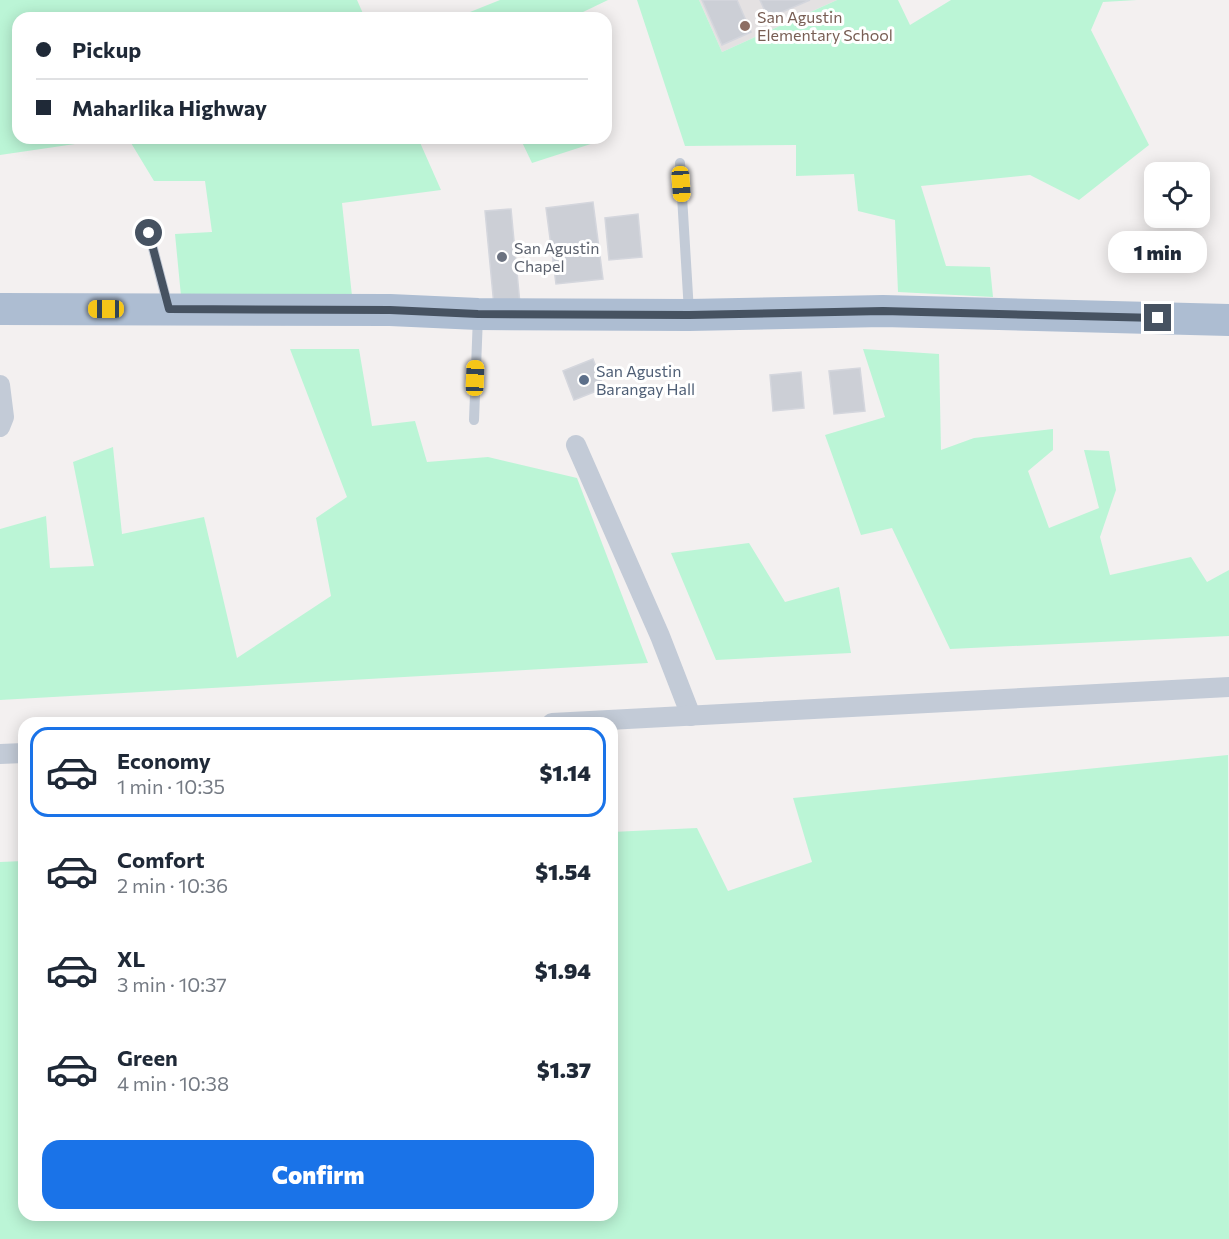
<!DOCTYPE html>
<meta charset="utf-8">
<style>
:root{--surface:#fff;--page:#f2f2f3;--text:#1f2937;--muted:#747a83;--line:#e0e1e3;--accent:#1a73e8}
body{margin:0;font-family:Commissioner,sans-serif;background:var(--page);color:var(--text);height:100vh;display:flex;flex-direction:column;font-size:22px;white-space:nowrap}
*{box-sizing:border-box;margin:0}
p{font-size:20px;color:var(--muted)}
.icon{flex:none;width:33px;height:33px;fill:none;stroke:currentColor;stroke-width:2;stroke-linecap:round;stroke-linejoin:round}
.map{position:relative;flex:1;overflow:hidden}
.panel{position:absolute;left:18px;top:717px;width:600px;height:504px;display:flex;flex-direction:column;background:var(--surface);border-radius:18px;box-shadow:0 3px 15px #0003}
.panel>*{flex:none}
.banner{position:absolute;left:12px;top:12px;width:600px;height:132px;border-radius:18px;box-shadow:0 3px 15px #0003;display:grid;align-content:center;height:132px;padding:0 24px;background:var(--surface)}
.fabs{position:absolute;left:1144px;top:162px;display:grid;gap:12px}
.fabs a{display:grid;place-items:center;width:66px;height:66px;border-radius:12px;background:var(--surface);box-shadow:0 3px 15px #0003;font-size:30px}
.end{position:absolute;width:27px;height:27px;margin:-14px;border:8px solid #465261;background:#fff;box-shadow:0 0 0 3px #fff}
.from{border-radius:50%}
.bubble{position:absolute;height:42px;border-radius:18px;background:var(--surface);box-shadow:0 3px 15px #0003;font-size:20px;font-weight:800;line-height:42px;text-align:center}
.car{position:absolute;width:18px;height:36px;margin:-18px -9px;border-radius:8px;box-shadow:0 0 4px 2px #0007;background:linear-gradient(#f5c518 24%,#345 0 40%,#f5c518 0 76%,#345 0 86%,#f5c518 0)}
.banner b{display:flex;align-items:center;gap:21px;height:57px;font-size:22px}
.banner b+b{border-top:2px solid var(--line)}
.banner i{width:15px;height:15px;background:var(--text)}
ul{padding:10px 0 0;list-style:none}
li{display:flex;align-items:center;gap:18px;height:90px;margin:0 12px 9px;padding:0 12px;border:3px solid transparent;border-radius:18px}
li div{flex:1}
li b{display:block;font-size:22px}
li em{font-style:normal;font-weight:800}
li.on{border-color:var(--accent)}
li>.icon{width:54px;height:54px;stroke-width:1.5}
.action{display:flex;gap:12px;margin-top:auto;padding:12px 24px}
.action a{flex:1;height:69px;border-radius:18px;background:var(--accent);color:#fff;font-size:24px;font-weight:800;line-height:69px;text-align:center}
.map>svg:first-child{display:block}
.education{fill:#e4e1e2}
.green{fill:#bbf5d6}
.building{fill:#cccfd6;stroke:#d4d6dd;stroke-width:1.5}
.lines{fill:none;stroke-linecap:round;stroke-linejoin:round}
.service{stroke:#c3cbd7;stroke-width:10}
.minor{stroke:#c3cbd7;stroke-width:20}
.primary{stroke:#adbdd2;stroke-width:32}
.route{stroke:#465261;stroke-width:8}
.education-dot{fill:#8d6e63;stroke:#fff;stroke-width:2}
.worship-dot{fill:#6b7280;stroke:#fff;stroke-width:2}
.service-dot{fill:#5c6f8a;stroke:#fff;stroke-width:2}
.labels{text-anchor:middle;stroke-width:6;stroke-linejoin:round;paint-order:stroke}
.education-label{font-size:16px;fill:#785e54;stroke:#fff;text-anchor:start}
.worship-label{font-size:16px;fill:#5b616d;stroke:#fff;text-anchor:start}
.service-label{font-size:16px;fill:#4e5e75;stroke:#fff;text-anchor:start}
</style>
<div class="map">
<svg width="1229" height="1239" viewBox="0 0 1229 1239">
<rect width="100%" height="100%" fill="#f3f0f0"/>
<polygon class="education" points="699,0 837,0 722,52"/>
<g class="green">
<polygon points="0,0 357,0 365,18 18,18 18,138 116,138 0,155"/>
<polygon points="500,0 608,0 581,13 582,18 455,18"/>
<polygon points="637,0 699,0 722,52 837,0 898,0 910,25 951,0 1137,0 1103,2 1091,30 1149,145 1079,200 1030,175 921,186 946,266 990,267 993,297 898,292 895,220 858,211 854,174 796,176 796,145 685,146"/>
<polygon points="128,138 418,138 441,190 342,203 352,296 181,296 175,234 212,232 205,181 154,181"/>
<polygon points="520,138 599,138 600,141 532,163"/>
<polygon points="290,349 359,349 372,426 415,421 427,462 488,457 577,478 648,663 0,700 0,529 46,516 50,568 94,566 73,462 113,447 122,534 204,517 237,658 331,596 316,518 347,497"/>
<polygon points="863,349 939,354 941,450 974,438 1053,429 1053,450 1028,471 1049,528 1099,508 1084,450 1109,451 1116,490 1100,537 1110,575 1191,557 1207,582 1229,570 1229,636 950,649 892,528 861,535 825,435 885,417"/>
<polygon points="749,543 785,602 839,587 851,653 716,660 671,553"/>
<polygon points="1228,755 1229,1239 0,1239 0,862 24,861 24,1215 612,1215 612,832 697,828 728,891 812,862 793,798"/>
</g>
<g class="building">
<polygon points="702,0 737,0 751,32 722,45"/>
<polygon points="760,0 810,0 768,18"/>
<polygon points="593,202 603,279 556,284 546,208"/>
<polygon points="511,209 520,304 494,306 485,211"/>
<polygon points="638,214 642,257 609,260 605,218"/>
<polygon points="593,359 604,388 574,400 563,371"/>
<polygon points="860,368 865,411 834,414 829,371"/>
<polygon points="801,372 804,408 773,411 770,375"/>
</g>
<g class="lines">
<g class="service">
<polyline points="680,163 689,312"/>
<polyline points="149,233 168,306"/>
<polyline points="474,420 478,316"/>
</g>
<g class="minor">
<polyline points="0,385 4,417 0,427"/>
<polyline points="576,445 660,636 691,716"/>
<polyline points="552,723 1229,687"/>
<polyline points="0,754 24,753"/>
</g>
<polyline class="primary" points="0,309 390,310 478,314 689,315 883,311 1229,320"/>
</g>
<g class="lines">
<polyline class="route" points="149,233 169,309 390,310 478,314 689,315 883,311 1158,318"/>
</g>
<circle class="education-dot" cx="745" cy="26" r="6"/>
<circle class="worship-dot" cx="502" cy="257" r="6"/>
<circle class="service-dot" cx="584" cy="380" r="6"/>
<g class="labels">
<g class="education-label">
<text x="757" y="23">San Agustin<tspan x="757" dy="18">Elementary School</tspan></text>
</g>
<g class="worship-label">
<text x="514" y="254">San Agustin<tspan x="514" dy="18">Chapel</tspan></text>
</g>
<g class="service-label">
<text x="596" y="377">San Agustin<tspan x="596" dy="18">Barangay Hall</tspan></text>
</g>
</g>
</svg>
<div class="fabs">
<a><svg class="icon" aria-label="locate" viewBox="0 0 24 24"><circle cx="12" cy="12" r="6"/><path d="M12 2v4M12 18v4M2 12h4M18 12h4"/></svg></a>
</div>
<i class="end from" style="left:149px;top:233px"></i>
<i class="end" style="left:1158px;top:318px"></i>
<div class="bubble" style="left:1108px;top:231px;width:99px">1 min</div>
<i class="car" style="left:681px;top:184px;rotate:176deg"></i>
<i class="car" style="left:106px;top:309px;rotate:270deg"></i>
<i class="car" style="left:475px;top:378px;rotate:2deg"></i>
<div class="banner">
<b><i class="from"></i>Pickup</b>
<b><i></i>Maharlika Highway</b>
</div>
<section class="panel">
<ul>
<li class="on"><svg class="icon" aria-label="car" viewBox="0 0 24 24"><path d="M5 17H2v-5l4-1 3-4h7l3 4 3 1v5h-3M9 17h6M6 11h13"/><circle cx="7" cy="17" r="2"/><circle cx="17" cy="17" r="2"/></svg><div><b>Economy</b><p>1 min · 10:35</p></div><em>$1.14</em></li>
<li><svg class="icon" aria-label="car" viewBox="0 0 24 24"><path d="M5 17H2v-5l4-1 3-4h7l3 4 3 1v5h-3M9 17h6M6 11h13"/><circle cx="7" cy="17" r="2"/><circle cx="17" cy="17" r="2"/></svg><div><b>Comfort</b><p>2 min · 10:36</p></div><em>$1.54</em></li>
<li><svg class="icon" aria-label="car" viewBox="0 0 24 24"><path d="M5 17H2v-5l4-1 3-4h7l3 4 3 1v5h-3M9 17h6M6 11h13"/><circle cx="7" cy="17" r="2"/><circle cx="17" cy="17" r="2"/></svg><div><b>XL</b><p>3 min · 10:37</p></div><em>$1.94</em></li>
<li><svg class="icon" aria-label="car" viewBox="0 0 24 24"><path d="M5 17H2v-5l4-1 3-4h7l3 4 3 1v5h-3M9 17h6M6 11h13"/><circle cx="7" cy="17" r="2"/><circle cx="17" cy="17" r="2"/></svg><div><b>Green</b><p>4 min · 10:38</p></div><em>$1.37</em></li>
</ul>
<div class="action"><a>Confirm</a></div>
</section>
</div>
